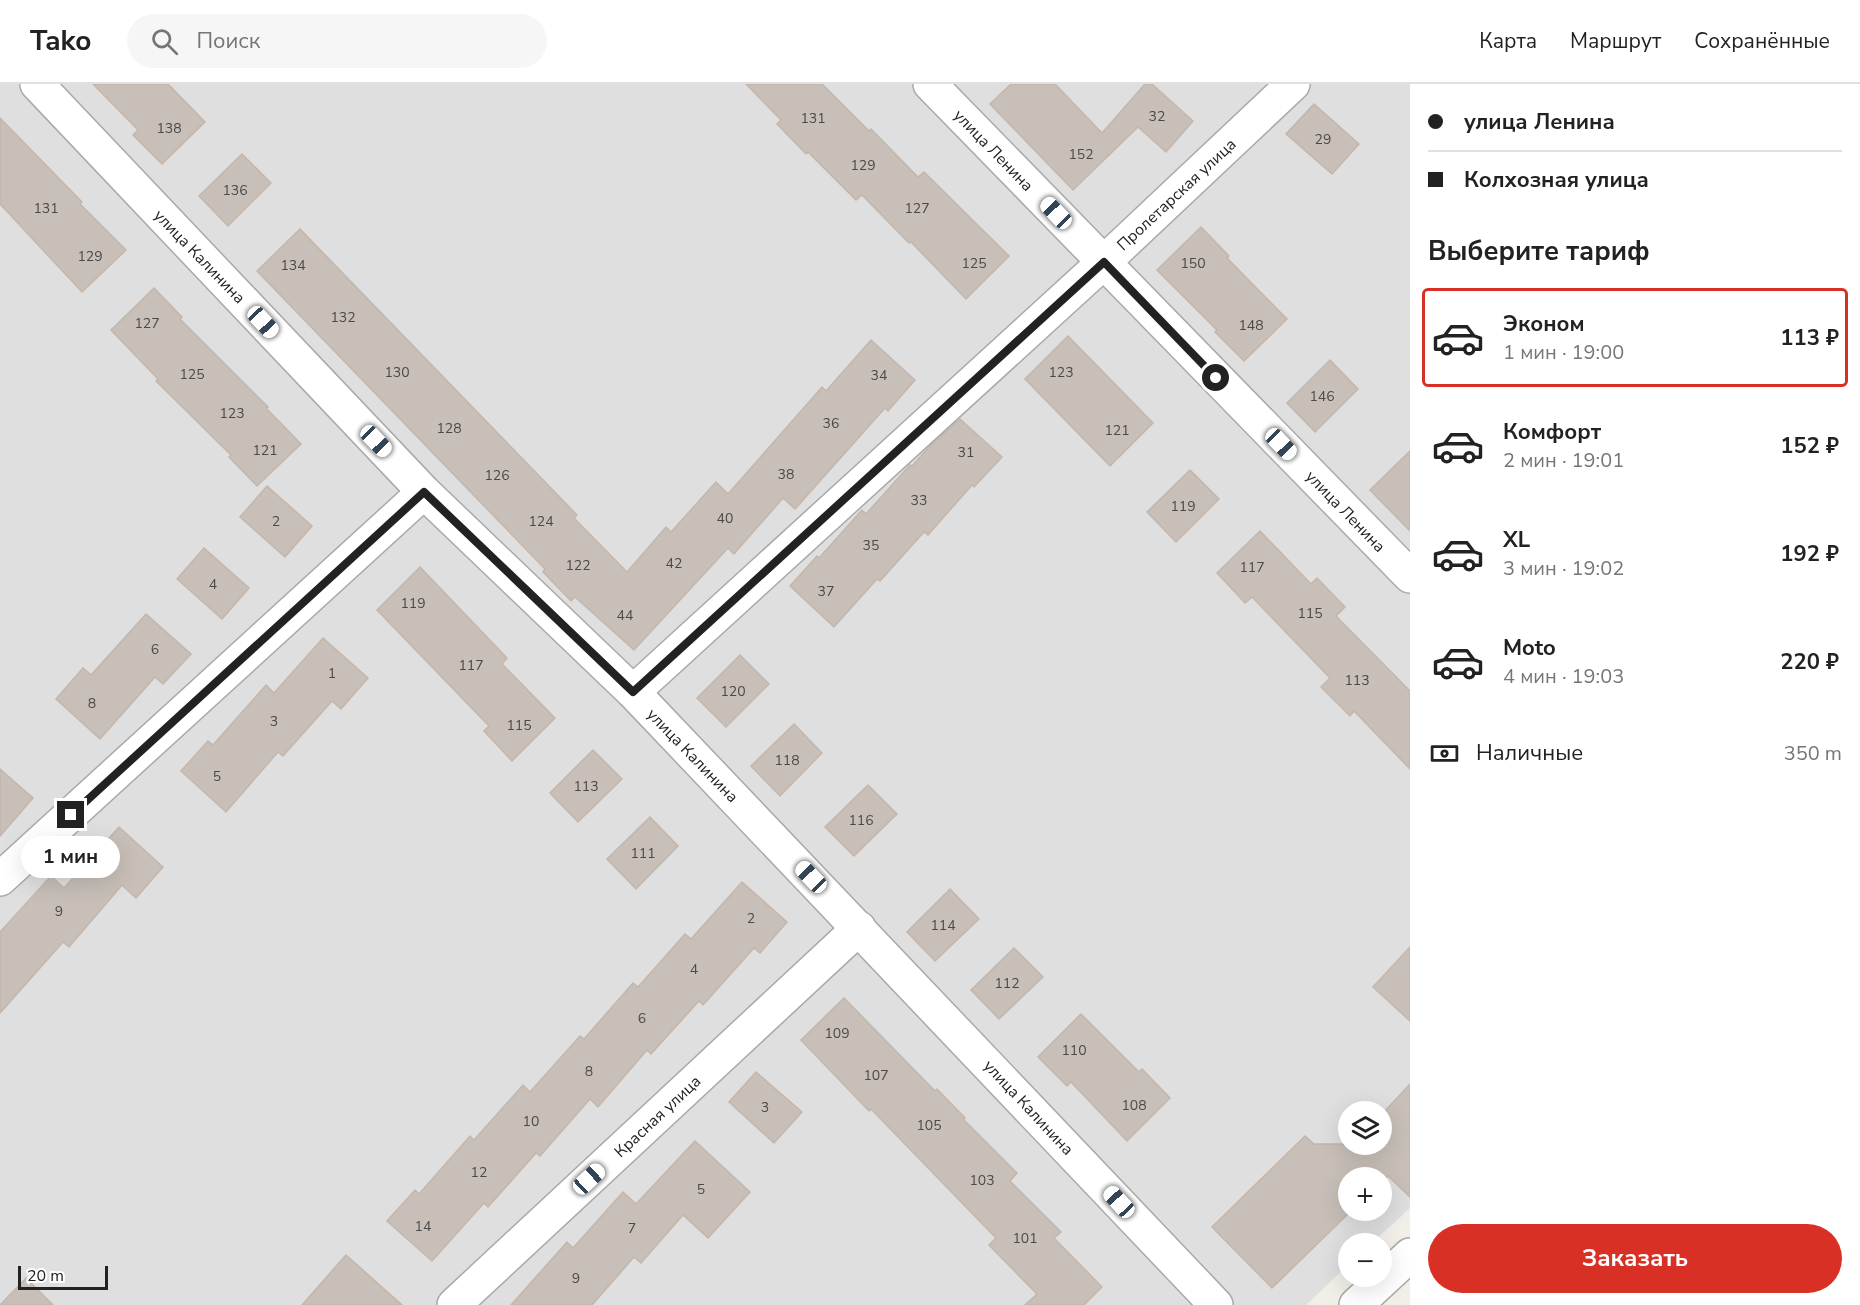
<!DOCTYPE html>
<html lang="ru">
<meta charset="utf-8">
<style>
:root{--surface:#fff;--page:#f6f6f6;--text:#222;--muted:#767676;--line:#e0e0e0;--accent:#d93025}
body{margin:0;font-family:"Nunito Sans",sans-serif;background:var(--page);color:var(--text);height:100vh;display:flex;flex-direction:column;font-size:22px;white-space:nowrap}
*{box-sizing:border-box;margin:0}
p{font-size:20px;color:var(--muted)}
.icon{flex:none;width:33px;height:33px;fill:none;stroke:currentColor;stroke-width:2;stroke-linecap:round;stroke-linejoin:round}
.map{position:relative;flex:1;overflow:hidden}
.panel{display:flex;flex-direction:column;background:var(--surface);width:450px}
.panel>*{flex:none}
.hud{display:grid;align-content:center;height:132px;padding:0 18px;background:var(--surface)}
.controls{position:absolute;left:1338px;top:1017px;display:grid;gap:12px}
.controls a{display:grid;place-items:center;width:54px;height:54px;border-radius:50%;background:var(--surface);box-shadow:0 6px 24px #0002;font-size:30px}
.scale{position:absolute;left:18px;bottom:15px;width:90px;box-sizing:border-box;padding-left:6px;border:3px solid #222;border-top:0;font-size:16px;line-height:21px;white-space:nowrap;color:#222;-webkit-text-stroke:4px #fff;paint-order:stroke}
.end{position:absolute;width:27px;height:27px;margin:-14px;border:8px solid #222;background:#fff;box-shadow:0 0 0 3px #fff}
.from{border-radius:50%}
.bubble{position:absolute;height:42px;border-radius:21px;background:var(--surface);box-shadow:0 6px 24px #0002;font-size:20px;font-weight:700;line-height:42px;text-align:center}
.car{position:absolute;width:18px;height:36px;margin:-18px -9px;border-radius:8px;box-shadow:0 0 4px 2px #0007;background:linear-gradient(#fff 24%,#345 0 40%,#fff 0 76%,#345 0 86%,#fff 0)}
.hud b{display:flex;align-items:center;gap:21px;height:57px;font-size:22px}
.hud b+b{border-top:2px solid var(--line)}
.hud i{width:15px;height:15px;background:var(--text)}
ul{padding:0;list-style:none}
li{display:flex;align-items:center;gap:18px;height:99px;margin:0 12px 9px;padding:0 6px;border:3px solid transparent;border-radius:6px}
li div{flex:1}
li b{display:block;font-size:22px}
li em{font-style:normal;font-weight:700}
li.selected{border-color:var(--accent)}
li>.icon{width:54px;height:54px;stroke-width:1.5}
h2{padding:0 18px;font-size:27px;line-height:72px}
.pay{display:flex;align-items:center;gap:15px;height:66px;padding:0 18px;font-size:22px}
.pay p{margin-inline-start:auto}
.button{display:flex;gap:12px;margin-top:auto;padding:12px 18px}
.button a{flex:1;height:69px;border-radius:36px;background:var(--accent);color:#fff;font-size:24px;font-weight:700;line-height:69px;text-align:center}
header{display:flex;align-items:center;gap:36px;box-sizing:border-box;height:84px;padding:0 30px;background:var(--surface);border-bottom:2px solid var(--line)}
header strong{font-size:28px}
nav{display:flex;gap:33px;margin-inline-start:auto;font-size:21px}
.search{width:420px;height:54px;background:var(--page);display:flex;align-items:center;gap:15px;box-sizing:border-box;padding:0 21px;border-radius:33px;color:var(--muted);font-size:22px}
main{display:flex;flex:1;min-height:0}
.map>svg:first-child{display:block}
.residential{fill:#e0dfdf;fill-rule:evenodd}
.building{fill:#c7bfb8;stroke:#c4b6ab;stroke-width:1.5}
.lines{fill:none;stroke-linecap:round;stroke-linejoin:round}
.minor-casing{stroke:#a9a9a9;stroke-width:36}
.minor{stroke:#fff;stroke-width:33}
.route{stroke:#222;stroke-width:8}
.labels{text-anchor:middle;stroke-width:6;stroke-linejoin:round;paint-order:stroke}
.number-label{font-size:14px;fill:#4b4948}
.street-label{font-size:16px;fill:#222;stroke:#fff}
</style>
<header>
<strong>Tako</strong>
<div class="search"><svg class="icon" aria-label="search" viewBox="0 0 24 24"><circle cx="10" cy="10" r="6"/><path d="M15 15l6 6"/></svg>Поиск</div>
<nav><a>Карта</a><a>Маршрут</a><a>Сохранённые</a></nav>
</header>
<main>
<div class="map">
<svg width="1410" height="1221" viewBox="0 0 1410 1221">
<rect width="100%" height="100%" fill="#f2efe9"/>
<path class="residential" d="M0,0H1410V1124L1372,1159L1348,1160V1181L1306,1221H0ZM1348,1028H1382V1060H1348ZM1348,1094H1382V1126H1348Z"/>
<g class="building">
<polygon points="93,0 168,0 205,38 162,80 133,51 138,46"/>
<polygon points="746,0 822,0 869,47 871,45 918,93 924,88 1009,172 966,215 911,158 909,159 862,111 856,116 808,68 806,70 777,40 781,36"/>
<polygon points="1011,0 1055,0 1102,49 1145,0 1152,0 1193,37 1166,68 1138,43 1073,106 990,20"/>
<polygon points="1314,20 1359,60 1332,90 1286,50"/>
<polygon points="0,34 82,118 80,120 126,166 82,208 0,120"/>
<polygon points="242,70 271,99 228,142 199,112"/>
<polygon points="1201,143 1229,172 1227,174 1287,235 1244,277 1215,248 1217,246 1157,186"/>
<polygon points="300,145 577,431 574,434 627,488 666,443 671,448 716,398 728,410 822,303 826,307 871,256 915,296 888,327 885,324 795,425 783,414 734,470 728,464 634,566 575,513 571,517 543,488 545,485 257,187"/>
<polygon points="154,204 182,233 180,235 268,323 266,324 301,360 257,402 229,373 231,371 156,297 158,295 111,246"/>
<polygon points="1068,252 1153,339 1110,382 1025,295"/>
<polygon points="1330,276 1358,305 1315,348 1287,319"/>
<polygon points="960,335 1002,373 974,403 972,401 928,451 924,448 880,497 877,495 834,543 790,502 817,472 819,474 862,426 866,430 910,381 912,382 929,363"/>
<polygon points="1410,367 1410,447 1370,406"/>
<polygon points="1190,386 1219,415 1176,458 1147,428"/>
<polygon points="267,402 312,442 285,473 240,433"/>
<polygon points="1260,447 1311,500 1317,494 1345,523 1336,532 1410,607 1410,685 1354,627 1350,632 1321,603 1330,594 1252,513 1245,519 1217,489"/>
<polygon points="204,464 249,504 222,535 177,495"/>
<polygon points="420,483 507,574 502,580 555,634 512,677 484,647 489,642 377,526"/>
<polygon points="146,530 191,570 163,600 155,593 100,655 56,615 83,584 91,591"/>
<polygon points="323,554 368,594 341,625 332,617 283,672 278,668 226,728 181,687 208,657 213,661 266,601 274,609"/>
<polygon points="740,571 769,600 726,643 697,614"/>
<polygon points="794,640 822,669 780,712 751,682"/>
<polygon points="593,666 622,695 578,738 550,709"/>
<polygon points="0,685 33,714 0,752"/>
<polygon points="868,701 897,730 854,772 825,743"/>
<polygon points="650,733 678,762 636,805 607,775"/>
<polygon points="119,743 163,783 136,814 122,801 69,863 63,858 0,929 0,848 51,792 64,804"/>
<polygon points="742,798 787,838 760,869 754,864 703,921 699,917 651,970 647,966 598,1023 590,1015 540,1072 536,1069 488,1123 484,1119 432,1177 387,1137 415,1106 419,1110 470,1052 474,1056 523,1001 530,1008 580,952 584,955 633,899 638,903 685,850 691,855"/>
<polygon points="950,805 979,835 935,877 907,848"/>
<polygon points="1410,863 1410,937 1373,903"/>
<polygon points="1014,864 1043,893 999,935 971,906"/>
<polygon points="844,914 935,1007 937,1005 965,1034 964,1036 1017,1089 1010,1097 1061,1148 1054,1154 1102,1203 1084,1221 1025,1221 1037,1210 989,1161 996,1154 871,1025 869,1027 801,956"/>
<polygon points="1081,930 1139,988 1142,985 1170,1014 1127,1057 1071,998 1067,1002 1038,973"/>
<polygon points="756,988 802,1028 774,1059 729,1018"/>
<polygon points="1410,1000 1410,1113 1388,1092 1382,1098 1382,1094 1348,1094 1348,1126 1352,1126 1272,1204 1212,1143 1305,1052 1314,1060 1382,1060 1382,1030"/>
<polygon points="695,1057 750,1108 708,1154 683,1131 641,1179 634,1173 592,1221 511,1221 567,1158 573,1164 623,1108 636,1120"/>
<polygon points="346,1171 402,1221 302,1221"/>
<polygon points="26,1194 53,1221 0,1221"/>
</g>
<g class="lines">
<g class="minor-casing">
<g id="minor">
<polyline points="37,0 424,408 633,608 1216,1221"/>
<polyline points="930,0 1410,492"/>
<polyline points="633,608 1104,178 1293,0"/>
<polyline points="0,795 424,408"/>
<polyline points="454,1221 859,844"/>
<polyline points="1356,1221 1410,1171"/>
</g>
</g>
<use href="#minor" class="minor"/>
</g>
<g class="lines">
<polyline class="route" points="71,731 424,408 633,608 1104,178 1216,294"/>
</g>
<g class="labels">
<g class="number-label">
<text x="1157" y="37">32</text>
<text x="813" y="39">131</text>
<text x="169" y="49">138</text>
<text x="1323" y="60">29</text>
<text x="1081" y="75">152</text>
<text x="863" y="86">129</text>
<text x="235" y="111">136</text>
<text x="46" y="129">131</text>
<text x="917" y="129">127</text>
<text x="90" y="177">129</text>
<text x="974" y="184">125</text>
<text x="1193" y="184">150</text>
<text x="293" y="186">134</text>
<text x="343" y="238">132</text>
<text x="147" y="244">127</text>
<text x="1251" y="246">148</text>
<text x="397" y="293">130</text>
<text x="1061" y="293">123</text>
<text x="192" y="295">125</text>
<text x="879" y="296">34</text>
<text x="1322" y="317">146</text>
<text x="232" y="334">123</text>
<text x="831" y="344">36</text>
<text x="449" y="349">128</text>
<text x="1117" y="351">121</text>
<text x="265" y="371">121</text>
<text x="966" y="373">31</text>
<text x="786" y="395">38</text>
<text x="497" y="396">126</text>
<text x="919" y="421">33</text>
<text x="1183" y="427">119</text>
<text x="725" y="439">40</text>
<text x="276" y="442">2</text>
<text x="541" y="442">124</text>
<text x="871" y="466">35</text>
<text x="674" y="484">42</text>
<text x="578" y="486">122</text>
<text x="1252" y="488">117</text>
<text x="213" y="505">4</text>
<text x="826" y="512">37</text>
<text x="413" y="524">119</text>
<text x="1310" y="534">115</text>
<text x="625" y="536">44</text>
<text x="155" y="570">6</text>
<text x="471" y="586">117</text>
<text x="332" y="594">1</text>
<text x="1357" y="601">113</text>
<text x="733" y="612">120</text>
<text x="92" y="624">8</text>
<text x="274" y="642">3</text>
<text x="519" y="646">115</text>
<text x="787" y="681">118</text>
<text x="217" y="697">5</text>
<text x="586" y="707">113</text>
<text x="861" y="741">116</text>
<text x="643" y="774">111</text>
<text x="59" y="832">9</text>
<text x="751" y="839">2</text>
<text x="943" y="846">114</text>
<text x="694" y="890">4</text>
<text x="1007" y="904">112</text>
<text x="642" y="939">6</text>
<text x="837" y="954">109</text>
<text x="1074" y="971">110</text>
<text x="589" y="992">8</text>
<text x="876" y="996">107</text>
<text x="1134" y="1026">108</text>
<text x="765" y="1028">3</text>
<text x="531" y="1042">10</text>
<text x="929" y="1046">105</text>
<text x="479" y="1093">12</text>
<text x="982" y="1101">103</text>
<text x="701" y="1110">5</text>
<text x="423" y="1147">14</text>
<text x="632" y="1149">7</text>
<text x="1025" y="1159">101</text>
<text x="576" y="1199">9</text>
</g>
<g class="street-label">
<text transform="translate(994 66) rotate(46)" y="6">улица Ленина</text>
<text transform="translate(1176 110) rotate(-43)" y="6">Пролетарская улица</text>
<text transform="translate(200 172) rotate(46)" y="6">улица Калинина</text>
<text transform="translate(1346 427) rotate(46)" y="6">улица Ленина</text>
<text transform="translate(693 671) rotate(46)" y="6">улица Калинина</text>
<text transform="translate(1029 1023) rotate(47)" y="6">улица Калинина</text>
<text transform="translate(657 1032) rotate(-43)" y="6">Красная улица</text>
</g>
</g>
</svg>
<div class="controls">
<a><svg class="icon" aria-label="layers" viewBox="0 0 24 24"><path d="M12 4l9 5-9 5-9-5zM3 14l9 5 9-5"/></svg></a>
<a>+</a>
<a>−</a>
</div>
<div class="scale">20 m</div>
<i class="end from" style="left:1216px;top:294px"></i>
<i class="end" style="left:71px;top:731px"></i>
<div class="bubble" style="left:21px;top:752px;width:99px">1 мин</div>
<i class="car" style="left:1056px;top:129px;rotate:316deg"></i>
<i class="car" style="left:263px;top:238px;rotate:137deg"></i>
<i class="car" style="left:376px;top:357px;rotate:136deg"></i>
<i class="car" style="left:1281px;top:360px;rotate:136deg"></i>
<i class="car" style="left:811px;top:793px;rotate:316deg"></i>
<i class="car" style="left:589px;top:1095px;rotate:47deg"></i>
<i class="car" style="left:1119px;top:1118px;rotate:317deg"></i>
</div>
<section class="panel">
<div class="hud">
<b><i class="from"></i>улица Ленина</b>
<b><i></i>Колхозная улица</b>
</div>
<h2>Выберите тариф</h2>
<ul>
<li class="selected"><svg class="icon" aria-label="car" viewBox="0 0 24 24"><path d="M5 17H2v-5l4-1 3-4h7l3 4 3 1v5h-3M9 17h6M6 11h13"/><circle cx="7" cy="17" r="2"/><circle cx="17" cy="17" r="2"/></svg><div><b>Эконом</b><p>1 мин · 19:00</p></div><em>113 ₽</em></li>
<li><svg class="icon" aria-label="car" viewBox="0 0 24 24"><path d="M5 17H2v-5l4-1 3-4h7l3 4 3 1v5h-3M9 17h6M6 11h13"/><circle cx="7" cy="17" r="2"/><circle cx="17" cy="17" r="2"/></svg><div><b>Комфорт</b><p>2 мин · 19:01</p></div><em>152 ₽</em></li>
<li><svg class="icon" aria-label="car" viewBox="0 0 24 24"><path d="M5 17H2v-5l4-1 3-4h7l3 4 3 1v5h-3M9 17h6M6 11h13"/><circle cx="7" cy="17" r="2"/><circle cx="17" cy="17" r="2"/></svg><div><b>XL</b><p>3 мин · 19:02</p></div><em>192 ₽</em></li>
<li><svg class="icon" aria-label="car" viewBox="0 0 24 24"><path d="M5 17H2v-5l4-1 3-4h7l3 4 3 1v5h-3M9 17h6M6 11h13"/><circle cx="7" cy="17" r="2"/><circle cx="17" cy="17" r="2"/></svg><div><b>Moto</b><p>4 мин · 19:03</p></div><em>220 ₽</em></li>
</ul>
<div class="pay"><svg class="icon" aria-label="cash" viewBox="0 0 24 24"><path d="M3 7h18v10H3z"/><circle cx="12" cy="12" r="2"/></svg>Наличные<p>350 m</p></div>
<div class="button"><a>Заказать</a></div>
</section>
</main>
